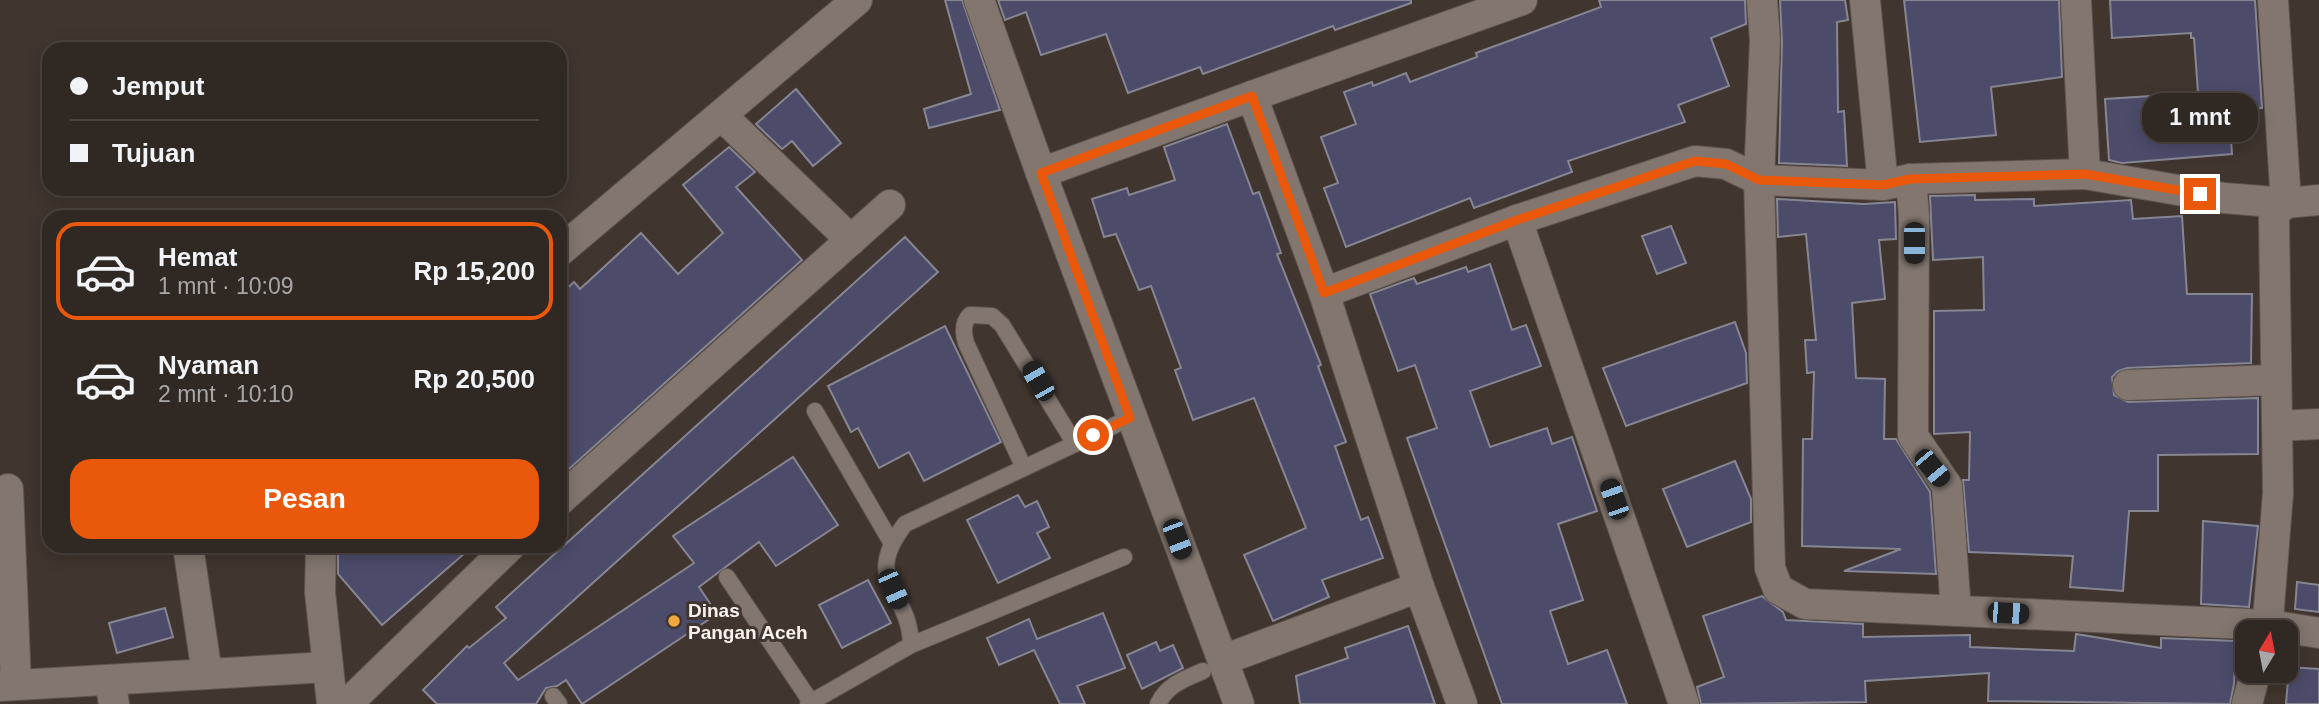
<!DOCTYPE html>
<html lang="id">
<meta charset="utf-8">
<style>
:root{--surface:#302823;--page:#38302b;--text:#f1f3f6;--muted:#a8a6a6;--line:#4b4441;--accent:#ea580c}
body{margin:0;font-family:Arial,sans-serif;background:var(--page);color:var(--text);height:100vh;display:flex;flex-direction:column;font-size:26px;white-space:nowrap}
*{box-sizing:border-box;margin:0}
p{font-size:23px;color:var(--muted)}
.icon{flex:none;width:38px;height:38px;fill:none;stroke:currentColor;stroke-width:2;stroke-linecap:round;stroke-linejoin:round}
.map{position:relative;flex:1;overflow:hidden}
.sheet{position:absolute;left:42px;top:210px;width:525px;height:343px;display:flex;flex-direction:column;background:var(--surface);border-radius:21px;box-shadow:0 4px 18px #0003,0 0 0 2px var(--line)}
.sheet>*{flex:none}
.guide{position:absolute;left:42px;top:42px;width:525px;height:154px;border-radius:21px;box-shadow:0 4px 18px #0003,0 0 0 2px var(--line);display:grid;align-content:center;height:154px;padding:0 28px;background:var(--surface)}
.needle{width:46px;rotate:10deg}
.tools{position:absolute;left:2235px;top:620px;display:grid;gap:14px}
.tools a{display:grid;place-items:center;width:63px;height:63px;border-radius:14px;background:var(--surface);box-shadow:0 4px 18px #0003,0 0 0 2px var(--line);font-size:35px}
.end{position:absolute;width:32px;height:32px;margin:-16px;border:9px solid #ea580c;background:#fff;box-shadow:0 0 0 4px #fff}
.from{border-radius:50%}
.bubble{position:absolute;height:49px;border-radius:21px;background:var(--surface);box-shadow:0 4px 18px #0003,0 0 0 2px var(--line);font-size:23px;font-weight:700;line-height:49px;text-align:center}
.car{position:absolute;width:21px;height:42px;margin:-21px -10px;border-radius:9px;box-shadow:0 0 5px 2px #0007;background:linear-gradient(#222 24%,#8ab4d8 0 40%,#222 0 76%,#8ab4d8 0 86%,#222 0)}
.guide b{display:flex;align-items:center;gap:24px;height:66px;font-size:26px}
.guide b+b{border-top:2px solid var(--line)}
.guide i{width:18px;height:18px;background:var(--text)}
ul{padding:12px 0 0;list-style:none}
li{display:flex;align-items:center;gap:21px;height:98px;margin:0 14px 10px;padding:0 14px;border:4px solid transparent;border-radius:21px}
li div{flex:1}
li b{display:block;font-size:26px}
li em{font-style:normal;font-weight:700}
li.current{border-color:var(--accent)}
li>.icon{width:63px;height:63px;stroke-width:1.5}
.action{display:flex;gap:14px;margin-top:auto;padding:14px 28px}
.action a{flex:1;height:80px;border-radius:21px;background:var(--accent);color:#fff;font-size:28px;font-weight:700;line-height:80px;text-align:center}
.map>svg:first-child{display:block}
.building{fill:#4c4b6a;stroke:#868693;stroke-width:2}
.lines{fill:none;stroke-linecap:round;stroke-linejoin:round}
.service-casing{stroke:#5e544f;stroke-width:18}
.minor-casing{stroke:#5e544f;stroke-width:32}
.service{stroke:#82766e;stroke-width:16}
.minor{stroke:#82766e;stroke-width:30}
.route{stroke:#ea580c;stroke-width:9}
.poi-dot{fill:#efa73e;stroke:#40352f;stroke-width:2.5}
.labels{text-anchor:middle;stroke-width:6;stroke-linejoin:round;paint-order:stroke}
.poi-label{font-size:19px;font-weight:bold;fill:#f9f2ee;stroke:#40352f;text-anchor:start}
</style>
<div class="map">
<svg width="2319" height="704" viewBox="0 0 2319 704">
<rect width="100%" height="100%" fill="#40352f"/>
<g class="building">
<polygon points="945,0 962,0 1000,110 929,128 924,109 971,94"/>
<polygon points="998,0 1411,0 1411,3 1335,30 1333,26 1203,74 1200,67 1128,93 1106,34 1041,55 1026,12 1005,20"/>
<polygon points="1599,0 1745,0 1746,24 1711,38 1729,86 1678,105 1685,122 1568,161 1572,172 1474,208 1470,198 1346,247 1324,188 1338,183 1321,137 1356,124 1344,92 1372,82 1373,86 1406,73 1410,82 1477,57 1476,53 1601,7"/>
<polygon points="1780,0 1845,0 1848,20 1837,22 1838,112 1844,111 1847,166 1779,163 1782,41"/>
<polygon points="1904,0 2059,0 2062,77 1991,87 1996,135 1920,142"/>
<polygon points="2110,0 2255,0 2262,108 2229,110 2232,154 2122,163 2109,160 2105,99 2198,93 2194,38 2191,38 2191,33 2112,38"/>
<polygon points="796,89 841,143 813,166 792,141 782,149 756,124"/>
<polygon points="1227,124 1253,194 1259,192 1281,253 1277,254 1321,365 1318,366 1346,442 1335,446 1361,520 1368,517 1383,558 1322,580 1329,597 1273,621 1244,555 1306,528 1254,398 1193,420 1175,370 1181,368 1151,286 1139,290 1116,234 1104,237 1092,199 1127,188 1129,195 1175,180 1164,147"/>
<polygon points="729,147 755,172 736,187 802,260 560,477 560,295 574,282 580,289 641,233 678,274 723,233 683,185"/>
<polygon points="1975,195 1975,200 2034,199 2034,206 2131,200 2133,219 2182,216 2187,294 2252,294 2251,363 2127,368 2118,371 2112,377 2114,395 2128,402 2258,398 2258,454 2158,455 2158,511 2129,511 2123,591 2070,587 2073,556 1969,552 1963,480 1969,480 1970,432 1934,434 1934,311 1984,310 1983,257 1933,260 1930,196"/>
<polygon points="1777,199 1864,204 1895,202 1896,239 1879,240 1885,299 1852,303 1856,378 1885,379 1884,439 1896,439 1930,492 1936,574 1844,571 1901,549 1802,546 1803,439 1812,439 1814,372 1807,373 1805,340 1816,340 1806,234 1778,237"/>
<polygon points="1671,226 1686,263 1657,274 1642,236"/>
<polygon points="905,237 938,272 504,663 518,680 694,563 673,536 793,457 838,525 776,566 759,542 699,587 717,614 582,704 566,680 557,686 546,688 536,704 437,704 423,690 467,646 469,648 506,618 496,607"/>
<polygon points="1490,264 1512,330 1526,325 1541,366 1470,391 1490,447 1547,428 1552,444 1572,437 1597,511 1558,524 1583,600 1550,611 1568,664 1607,650 1627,704 1502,704 1407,438 1437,428 1415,365 1398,371 1370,294 1414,278 1417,284 1466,267 1468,272"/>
<polygon points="1735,322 1746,353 1747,383 1626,426 1603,368"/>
<polygon points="945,326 1001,442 924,481 909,452 879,468 858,428 851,432 828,386"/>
<polygon points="1735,461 1751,499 1751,522 1687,547 1663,489"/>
<polygon points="1018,495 1025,507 1037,501 1049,527 1037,533 1050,558 998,583 967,520"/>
<polygon points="2203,521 2258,526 2249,607 2201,604"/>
<polygon points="349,546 473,546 382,625 338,574 338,555"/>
<polygon points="868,580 891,623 842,648 819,605"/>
<polygon points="2297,582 2319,585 2319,612 2295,609"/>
<polygon points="1762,596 1783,612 1786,620 1863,624 1863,637 1970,635 1970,647 2074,651 2076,634 2161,648 2161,638 2236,641 2234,684 2230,704 1988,701 1989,673 1865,681 1866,702 1701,704 1697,687 1724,677 1703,616"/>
<polygon points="165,608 173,637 117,653 109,623"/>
<polygon points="1103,613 1125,668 1077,686 1085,704 1060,704 1034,650 999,665 987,638 1029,619 1037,639"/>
<polygon points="1408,626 1435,704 1300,704 1296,676 1348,658 1345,648"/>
<polygon points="1156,642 1160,651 1173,645 1183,668 1142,689 1127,655"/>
<polygon points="2289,667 2319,669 2319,704 2286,704"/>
</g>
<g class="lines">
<g class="service-casing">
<g id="service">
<polyline points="815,411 891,542"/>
<path d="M1024,468L966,343C963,333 962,323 970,315L992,316L1002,325L1075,444"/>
<polyline points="727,577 811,702"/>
<polyline points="911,645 1124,557"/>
<polyline points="553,696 559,704"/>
<path d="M808,704L911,645C910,589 860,583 905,524L1130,418"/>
<path d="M1158,704C1167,685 1184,679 1203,671"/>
</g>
</g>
<g class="minor-casing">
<g id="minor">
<polyline points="979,0 1041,173 1252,96 1324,293 1419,587 1462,704"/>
<polyline points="1762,0 1765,40 1759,180 1770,568 1778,589 1805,604 2269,625 2319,633"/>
<polyline points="1865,0 1883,185"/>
<polyline points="2076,0 2085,174"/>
<polyline points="1252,96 1522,0"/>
<polyline points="722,116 851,240"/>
<polyline points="1041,173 1239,704"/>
<polyline points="1911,179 1914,216 1913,436 1947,486 1956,611"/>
<polyline points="1517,220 1684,704"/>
<polyline points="560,251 857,0"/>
<polyline points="1324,293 1517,220 1695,161 1726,164 1759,180 1883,185 1911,179 2085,174 2224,198 2286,203 2319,200"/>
<polyline points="2128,385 2274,380"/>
<polyline points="2277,426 2319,424"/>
<polyline points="8,489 16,685"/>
<polyline points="560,500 890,205"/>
<polyline points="188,546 207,674"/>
<polyline points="321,546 320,592 332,704"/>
<polyline points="2267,632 2278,493 2274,219 2276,211 2286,203 2273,0"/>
<polyline points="1223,660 1419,587"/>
<polyline points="110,680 114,704"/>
<polyline points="0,686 328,667"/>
<polyline points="347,704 510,546"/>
<polyline points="2247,704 2256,670"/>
</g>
</g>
<use href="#service" class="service"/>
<use href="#minor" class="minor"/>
</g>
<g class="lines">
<polyline class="route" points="1093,435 1130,418 1041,173 1252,96 1324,293 1517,220 1695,161 1726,164 1759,180 1883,185 1910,179 2085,174 2200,194"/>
</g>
<circle class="poi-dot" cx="674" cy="621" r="7"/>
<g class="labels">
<g class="poi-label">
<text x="688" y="617">Dinas<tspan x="688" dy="22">Pangan Aceh</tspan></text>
</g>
</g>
</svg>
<div class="tools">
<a><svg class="needle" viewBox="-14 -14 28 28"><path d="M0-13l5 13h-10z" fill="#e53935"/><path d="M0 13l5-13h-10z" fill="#a8a6a6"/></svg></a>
</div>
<i class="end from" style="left:1093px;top:435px"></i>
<i class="end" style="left:2200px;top:194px"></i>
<div class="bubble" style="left:2142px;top:93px;width:116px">1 mnt</div>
<i class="car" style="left:1914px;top:243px;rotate:180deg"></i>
<i class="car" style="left:1038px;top:381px;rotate:330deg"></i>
<i class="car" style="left:1932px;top:468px;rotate:140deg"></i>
<i class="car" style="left:1614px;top:499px;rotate:341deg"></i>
<i class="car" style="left:1177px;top:539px;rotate:159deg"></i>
<i class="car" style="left:893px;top:589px;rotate:156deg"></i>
<i class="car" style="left:2008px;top:613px;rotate:93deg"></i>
<div class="guide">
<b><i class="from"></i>Jemput</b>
<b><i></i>Tujuan</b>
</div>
<section class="sheet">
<ul>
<li class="current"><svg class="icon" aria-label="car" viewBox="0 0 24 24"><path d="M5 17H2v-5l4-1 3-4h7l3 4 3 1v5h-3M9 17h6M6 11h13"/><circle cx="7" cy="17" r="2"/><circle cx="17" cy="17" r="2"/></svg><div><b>Hemat</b><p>1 mnt · 10:09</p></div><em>Rp 15,200</em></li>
<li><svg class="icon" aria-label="car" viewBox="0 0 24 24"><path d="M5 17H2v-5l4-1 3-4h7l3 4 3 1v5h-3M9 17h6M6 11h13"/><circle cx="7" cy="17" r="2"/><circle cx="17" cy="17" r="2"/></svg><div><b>Nyaman</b><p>2 mnt · 10:10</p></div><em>Rp 20,500</em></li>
</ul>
<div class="action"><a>Pesan</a></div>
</section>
</div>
